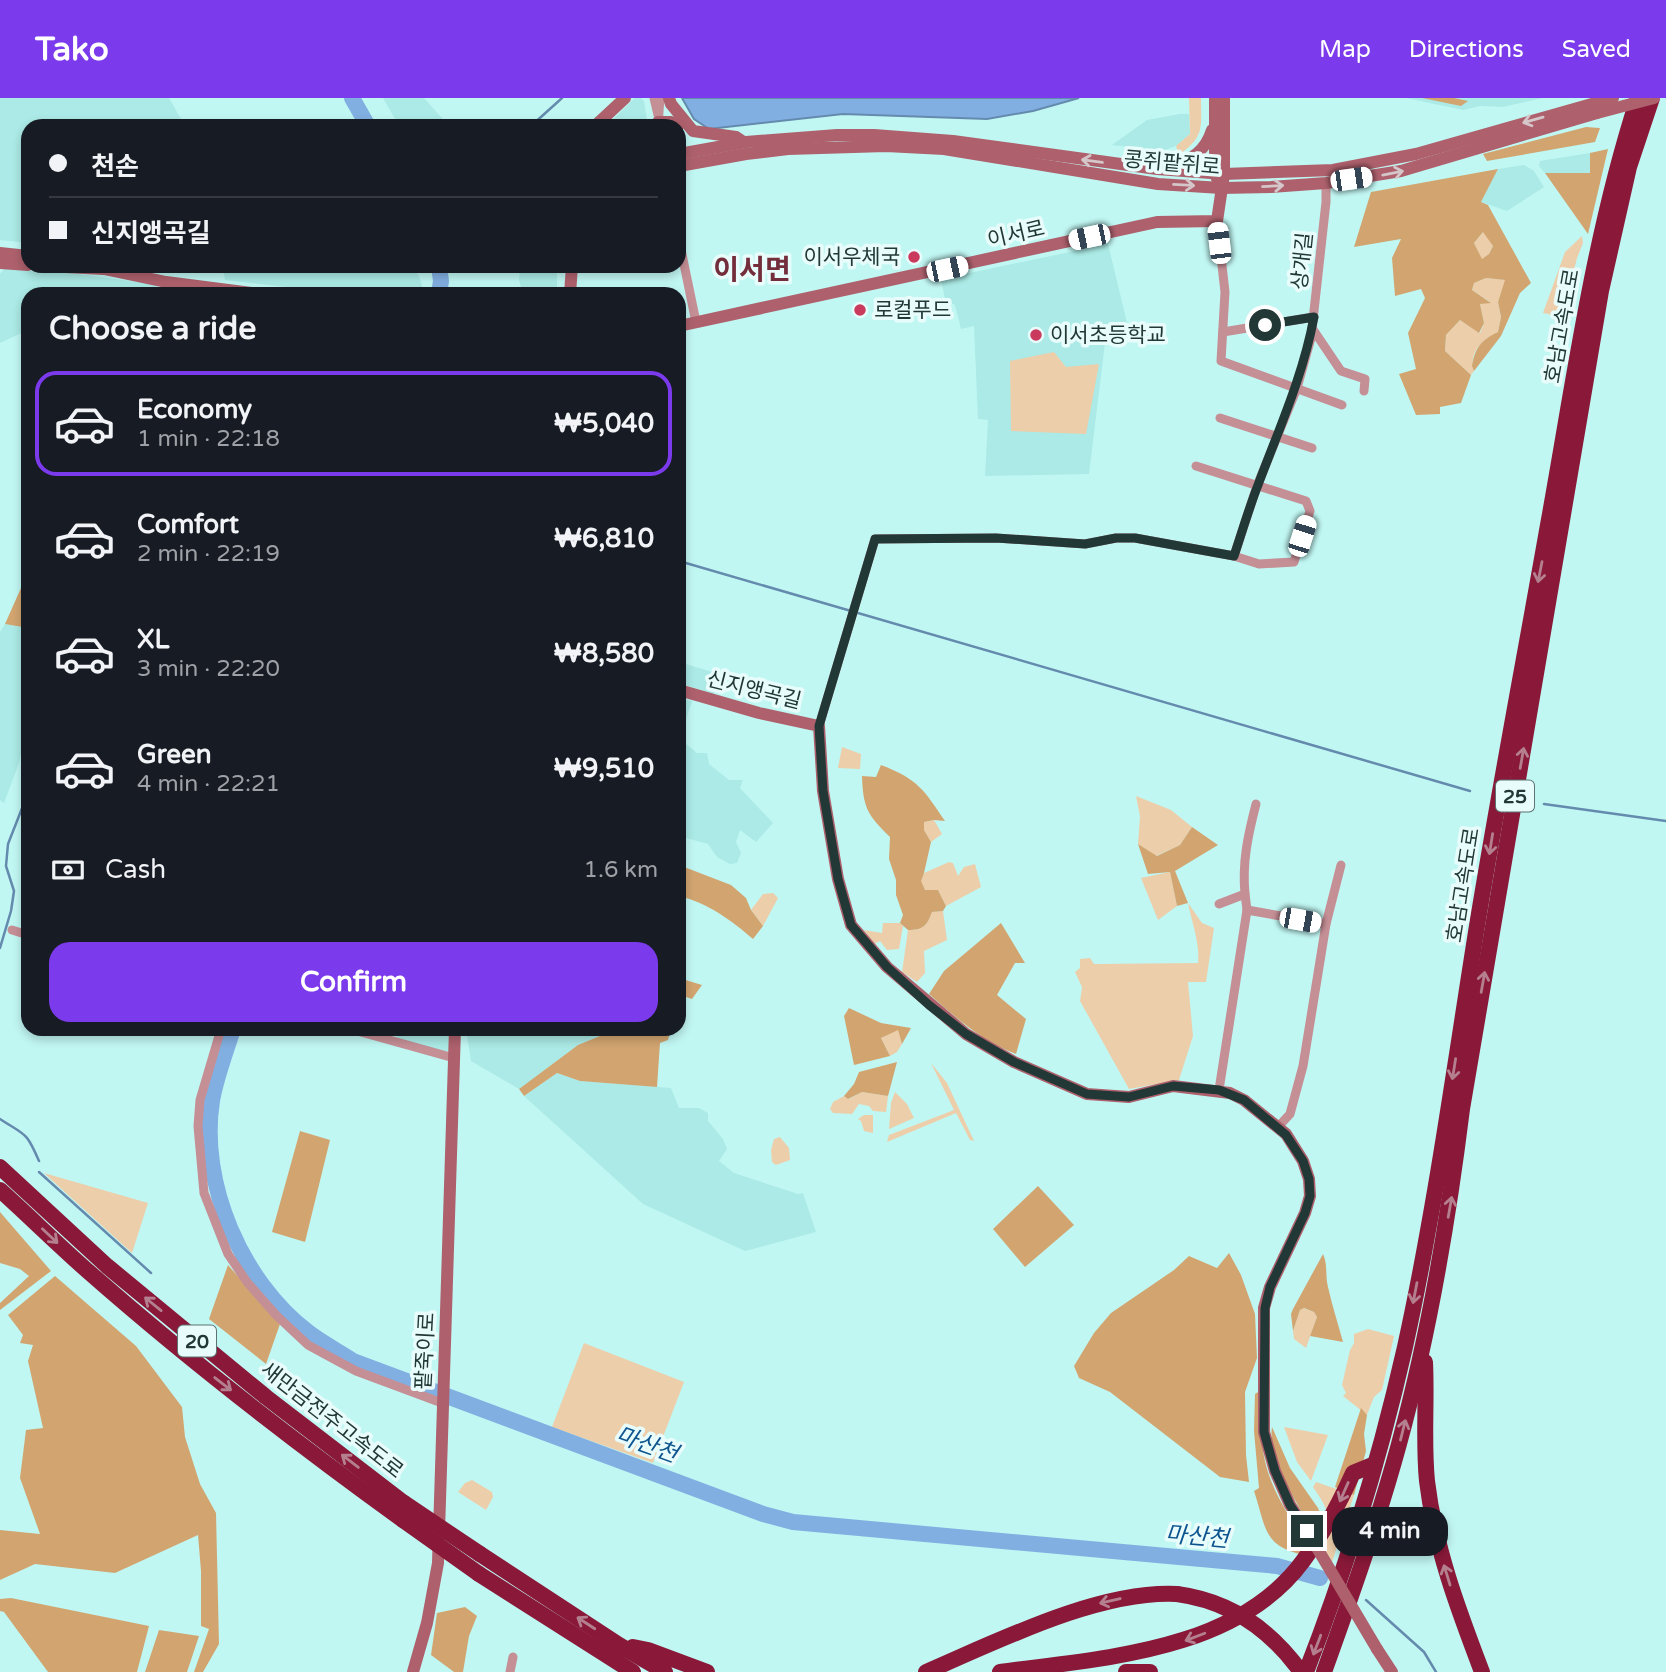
<!DOCTYPE html>
<meta charset="utf-8">
<style>
:root{--surface:#171b24;--page:#20242c;--text:#f1f3f6;--muted:#9ea1a6;--line:#363941;--accent:#7c3aed}
body{margin:0;font-family:"Varela Round","Noto Sans KR",sans-serif;background:var(--page);color:var(--text);height:100vh;display:flex;flex-direction:column;font-size:26px;white-space:nowrap}
*{box-sizing:border-box;margin:0}
p{font-size:23px;color:var(--muted)}
.icon{flex:none;width:38px;height:38px;fill:none;stroke:currentColor;stroke-width:2;stroke-linecap:round;stroke-linejoin:round}
.map{position:relative;flex:1;overflow:hidden}
.panel{position:absolute;left:21px;top:189px;width:665px;height:749px;display:flex;flex-direction:column;background:var(--surface);border-radius:21px;box-shadow:0 4px 10px #0003}
.panel>*{flex:none}
.guide{position:absolute;left:21px;top:21px;width:665px;height:154px;border-radius:21px;box-shadow:0 4px 10px #0003;display:grid;align-content:center;height:154px;padding:0 28px;background:var(--surface)}
.end{position:absolute;width:32px;height:32px;margin:-16px;border:9px solid #223836;background:#fff;box-shadow:0 0 0 4px #fff}
.from{border-radius:50%}
.bubble{position:absolute;height:49px;border-radius:21px;background:var(--surface);box-shadow:0 4px 10px #0003;font-size:23px;font-weight:700;line-height:49px;text-align:center}
.car{position:absolute;width:21px;height:42px;margin:-21px -10px;border-radius:9px;box-shadow:0 0 5px 2px #0007;background:linear-gradient(#fff 24%,#345 0 40%,#fff 0 76%,#345 0 86%,#fff 0)}
.guide b{display:flex;align-items:center;gap:24px;height:66px;font-size:26px}
.guide b+b{border-top:2px solid var(--line)}
.guide i{width:18px;height:18px;background:var(--text)}
ul{padding:0;list-style:none}
li{display:flex;align-items:center;gap:21px;height:105px;margin:0 14px 10px;padding:0 14px;border:4px solid transparent;border-radius:21px}
li div{flex:1}
li b{display:block;font-size:26px}
li em{font-style:normal;font-weight:700}
li.active{border-color:var(--accent)}
li>.icon{width:63px;height:63px;stroke-width:1.5}
h2{padding:0 28px;font-size:32px;line-height:84px}
.pay{display:flex;align-items:center;gap:18px;height:77px;padding:0 28px;font-size:26px}
.pay p{margin-inline-start:auto}
.button{display:flex;gap:14px;margin-top:auto;padding:14px 28px}
.button a{flex:1;height:80px;border-radius:21px;background:var(--accent);color:#fff;font-size:28px;font-weight:700;line-height:80px;text-align:center}
header{display:flex;align-items:center;gap:42px;box-sizing:border-box;height:98px;padding:0 35px;background:var(--accent);color:#fff}
header strong{font-size:33px}
nav{display:flex;gap:38px;margin-inline-start:auto;font-size:24px}
.map>svg:first-child{display:block}
.built{fill:#abeae6}
.green{fill:#edceaa}
.forest{fill:#d2a570;fill-rule:evenodd}
.water{fill:#81afe1;stroke:#648bae;stroke-width:2}
.lines{fill:none;stroke-linecap:round;stroke-linejoin:round}
.stream{stroke:#648bae;stroke-width:2.5}
.river{stroke:#81afe1;stroke-width:16}
.street{stroke:#c58f96;stroke-width:9}
.secondary{stroke:#ae616d;stroke-width:12}
.highway{stroke:#8a1939;stroke-width:16}
.secondary-bridge{stroke:#ae616d;stroke-width:12}
.highway-bridge{stroke:#8a1939;stroke-width:16}
.oneway{stroke:#d4c6c9}
.oneway2{stroke:#b48090}
.route{stroke:#223836;stroke-width:9}
.poi-dot{fill:#c93a5d;stroke:#e8fdfb;stroke-width:2.5}
.labels{text-anchor:middle;stroke-width:7;stroke-linejoin:round;paint-order:stroke}
.shield{fill:#e8fdfb;stroke:#5d7371;stroke-width:2}
.shield-label{font-size:19px;font-weight:bold;fill:#223836}
.street-label{font-size:21px;fill:#223836;stroke:#e8fdfb}
.poi-label{font-size:21px;fill:#223836;stroke:#e8fdfb;text-anchor:start}
.water-label{font-size:23px;font-style:italic;fill:#0e548f;stroke:#e8fdfb}
.district-label{font-size:28px;font-weight:bold;fill:#742d3b;stroke:#e8fdfb}
</style>
<header>
<strong>Tako</strong>
<nav><a>Map</a><a>Directions</a><a>Saved</a></nav>
</header>
<div class="map">
<svg width="1666" height="1574" viewBox="0 0 1666 1574">
<rect width="100%" height="100%" fill="#c1f7f3"/>
<g class="built">
<polygon points="0,0 169,0 185,28 28,28 28,145 0,142"/>
<polygon points="383,0 424,0 449,28 399,28"/>
<polygon points="635,0 641,0 644,3 648,28 606,28"/>
<polygon points="1406,0 1543,0 1503,9 1480,8 1463,12"/>
<polygon points="1180,16 1189,16 1190,36 1176,48 1162,53 1112,47 1147,22"/>
<polygon points="1590,55 1590,75 1545,75 1539,68 1540,63"/>
<polygon points="1524,67 1534,73 1544,89 1507,113 1481,104 1498,71"/>
<polygon points="1108,146 1130,237 1105,245 1089,376 985,378 988,322 978,321 974,228 961,231 955,207 945,201 941,181"/>
<polygon points="256,168 411,168 419,178 424,195 346,196 225,182 223,172"/>
<polygon points="552,168 557,168 557,196 523,196 519,182 520,169 551,171"/>
<polygon points="4,171 70,175 153,186 169,196 28,196 28,232 0,245 0,176"/>
<polygon points="5,526 28,530 28,622 19,665 4,705 0,702 0,534"/>
<polygon points="679,564 719,576 714,596 679,585"/>
<polygon points="679,600 692,603 680,641 697,655 707,655 709,666 729,682 743,682 740,690 773,725 756,744 740,732 736,744 741,755 737,765 730,766 717,759 708,746 679,738"/>
<polygon points="398,931 449,931 449,953 440,954 397,942"/>
<polygon points="466,931 617,931 578,947 519,991 471,963"/>
<polygon points="557,975 580,983 671,990 679,1010 699,1010 708,1015 708,1023 723,1041 727,1051 719,1063 734,1075 798,1096 803,1095 816,1134 745,1153 643,1106 524,998"/>
</g>
<g class="green">
<path d="M1189,0H1201C1201,30 1205,38 1179,57L1176,48L1190,36Z"/>
<polygon points="1484,133 1493,148 1489,156 1482,162 1474,145"/>
<polygon points="1582,138 1583,145 1577,160 1560,229 1549,216 1543,215 1565,154"/>
<path d="M1486,180L1506,182L1498,204L1501,219L1498,234C1483,241 1468,254 1474,273L1471,277L1445,253L1446,237L1460,222L1480,235L1484,225L1480,206L1490,204L1472,192L1474,185Z"/>
<polygon points="1054,254 1066,269 1099,266 1086,336 1011,333 1010,263"/>
<polygon points="842,649 861,656 860,671 838,670"/>
<polygon points="1136,698 1171,712 1192,729 1180,747 1156,758 1138,746 1140,718"/>
<polygon points="934,722 942,736 931,744 924,732 924,724"/>
<polygon points="949,764 953,765 958,778 964,769 975,766 981,789 946,808 938,792 925,792 920,783 924,775"/>
<polygon points="1170,774 1177,808 1158,822 1141,780"/>
<polygon points="773,795 778,800 763,828 751,812 763,796"/>
<path d="M1188,805L1202,825L1214,830L1206,884H1188L1193,938L1179,982L1129,991L1080,903L1082,889L1075,874L1080,870V861L1090,860L1094,866L1198,865C1200,845 1192,825 1188,805Z"/>
<path d="M943,813L947,842L924,853L925,875L917,884L902,874L908,832C923,832 927,828 932,814Z"/>
<polygon points="883,825 900,825 903,828 899,851 887,852 880,843 874,846 864,832 882,835"/>
<polygon points="898,931 902,946 897,954 890,958 881,940"/>
<polygon points="931,965 947,985 974,1043 970,1042 956,1015 887,1044 889,1037 954,1012"/>
<polygon points="862,994 888,998 886,1014 873,1013 869,1008 859,1006 852,1016 833,1015 830,1011 833,1004 844,998 849,1001"/>
<polygon points="895,994 907,1006 914,1020 889,1031 891,1005"/>
<polygon points="864,1017 873,1017 873,1035 864,1033 861,1023 858,1021"/>
<polygon points="780,1039 789,1050 790,1062 776,1067 772,1064 771,1052 774,1041"/>
<polygon points="44,1075 148,1105 132,1155"/>
<polygon points="1303,1210 1314,1214 1317,1219 1306,1250 1294,1241 1293,1233 1300,1212"/>
<polygon points="1368,1231 1394,1238 1382,1292 1374,1299 1367,1317 1343,1298 1346,1295 1342,1287 1350,1252 1354,1245 1354,1236"/>
<polygon points="584,1245 684,1284 653,1365 552,1329"/>
<polygon points="1284,1329 1328,1337 1311,1383 1297,1364"/>
<polygon points="472,1382 492,1394 493,1399 486,1412 458,1394 465,1385"/>
<path d="M1316,1384L1354,1397L1332,1464L1323,1448C1330,1418 1331,1415 1313,1389Z"/>
</g>
<g class="forest">
<polygon points="1422,0 1454,0 1468,3 1461,8"/>
<polygon points="1586,29 1600,30 1595,44 1487,63 1483,56"/>
<polygon points="1608,51 1588,136 1545,75 1590,75 1590,55"/>
<path d="M1498,71L1481,104L1488,107L1531,185L1520,195L1501,238L1474,273L1472,268C1475,250 1481,242 1498,234L1501,219L1498,204L1505,182L1486,180L1474,185L1472,192L1491,205L1480,206L1484,225L1479,235L1460,222L1446,237L1445,253L1471,277L1461,305L1440,309V316L1416,317L1399,276L1416,271L1408,235L1425,200L1421,191L1395,198L1392,160L1401,141L1354,149L1371,94ZM1483,134L1493,148L1489,156L1482,161L1474,145Z"/>
<polygon points="21,490 28,492 28,508 22,511 28,516 28,530 5,526"/>
<path d="M881,667C918,681 924,692 945,723L934,722L924,724V732L931,744L924,775L921,783L925,792H938L946,808L943,813L932,814C927,828 923,832 908,832L900,825L903,817L896,797V782L889,761L890,739C867,717 863,709 862,678L876,679Z"/>
<polygon points="1192,729 1218,747 1175,773 1188,805 1177,808 1170,774 1148,776 1138,746 1157,758 1180,747"/>
<path d="M679,767L731,787L746,800L751,812L763,828L753,841C731,822 708,805 679,798Z"/>
<path d="M1001,825L1025,865H1015L997,897L1026,921L1016,956C982,943 956,920 929,896L944,873Z"/>
<polygon points="679,880 702,887 692,901 686,899 679,908"/>
<polygon points="849,910 881,925 911,930 902,946 898,932 881,940 890,958 854,967 844,918"/>
<polygon points="617,931 671,931 668,942 660,945 657,989 580,983 557,975 524,998 519,991 578,947"/>
<polygon points="897,964 888,998 862,994 848,1001 844,998 854,986 859,974"/>
<polygon points="300,1033 330,1042 305,1144 272,1134"/>
<polygon points="1038,1088 1074,1127 1025,1169 993,1131"/>
<polygon points="0,1114 51,1173 0,1212 0,1205 29,1178 20,1171 0,1165"/>
<polygon points="1229,1155 1241,1177 1255,1216 1257,1260 1245,1294 1246,1357 1249,1384 1220,1379 1110,1294 1079,1280 1074,1268 1094,1235 1111,1215 1174,1172 1189,1158 1217,1170"/>
<path d="M1323,1156C1328,1167 1325,1177 1328,1189C1332,1207 1338,1226 1343,1244L1310,1238L1317,1219L1314,1214L1304,1210L1300,1212L1293,1233L1291,1216L1293,1211Z"/>
<polygon points="228,1167 280,1226 266,1266 209,1221"/>
<polygon points="55,1178 136,1248 182,1309 185,1339 200,1386 216,1415 219,1546 203,1574 194,1574 209,1531 201,1528 201,1473 198,1437 115,1475 35,1466 0,1482 0,1432 40,1436 20,1380 26,1332 43,1330 28,1263 33,1247 20,1245 23,1237 8,1217"/>
<path d="M1258,1294C1260,1320 1260,1346 1267,1371C1276,1401 1296,1428 1311,1455L1309,1458C1263,1449 1267,1433 1254,1393L1259,1390L1254,1333L1255,1296Z"/>
<polygon points="1361,1310 1367,1317 1364,1336 1366,1353 1354,1397 1335,1389"/>
<path d="M1272,1329L1290,1370L1318,1410L1322,1420L1319,1436L1313,1432C1297,1406 1267,1360 1272,1329Z"/>
<polygon points="11,1500 149,1528 137,1574 48,1574 4,1514 0,1513 0,1501"/>
<polygon points="465,1509 477,1518 469,1538 463,1574 454,1574 431,1557 437,1515"/>
<polygon points="159,1532 199,1538 187,1574 145,1574"/>
</g>
<polygon class="water" points="682,0 1079,0 1033,13 987,21 843,16 709,31 694,21"/>
<g class="lines">
<g class="stream">
<polyline points="531,28 562,0"/>
<polyline points="679,463 1470,693"/>
<polyline points="1544,706 1666,723"/>
<polyline points="0,850 11,813 14,793 6,768 8,746 28,695"/>
<path d="M0,1021C26,1038 26,1033 39,1063"/>
<polyline points="39,1074 151,1175"/>
<polyline points="1366,1502 1424,1554 1436,1574"/>
</g>
<g class="river">
<polyline points="352,0 368,28"/>
<polyline points="439,168 441,183 439,196"/>
<path d="M233,931C226,954 216,979 212,1003C199,1085 242,1184 308,1234C322,1245 338,1253 353,1263L763,1416L793,1424L1277,1468L1320,1480"/>
</g>
<g class="street">
<polyline points="654,0 658,17"/>
<polyline points="658,28 660,0"/>
<polyline points="1217,123 1225,194 1221,263 1342,307"/>
<polyline points="679,142 696,224"/>
<polyline points="1312,230 1341,273 1365,281 1364,293"/>
<polyline points="1223,234 1314,219"/>
<polyline points="1220,320 1312,350"/>
<polyline points="1234,458 1257,388 1297,290 1311,240 1326,104 1326,85"/>
<polyline points="819,628 875,441 996,440 1085,446 1116,440 1135,440 1234,458 1259,466 1294,464 1310,413 1306,403 1196,368"/>
<path d="M1245,796C1242,764 1248,737 1256,706"/>
<polyline points="1219,806 1245,796 1247,812 1219,992"/>
<polyline points="1247,812 1326,826 1303,968 1290,1016 1278,1029"/>
<polyline points="1326,826 1341,767"/>
<polyline points="12,832 28,837"/>
<polyline points="221,931 200,1002 198,1028 204,1095 228,1156 247,1184 276,1217 308,1247 356,1273 442,1305"/>
<polyline points="350,931 454,960"/>
<polyline points="510,1574 513,1559"/>
</g>
<g class="secondary">
<polyline points="669,0 671,6 693,33 736,39 742,43"/>
<polyline points="1215,0 1215,76 1218,83"/>
<polyline points="658,24 671,24 678,28"/>
<polyline points="595,28 625,0"/>
<polyline points="679,56 746,44 837,37 874,37 953,43 1157,71 1224,76 1333,72 1416,56 1613,0"/>
<polyline points="679,68 746,56 788,51 886,48 944,51 1158,86 1221,90 1271,89 1326,85 1401,73 1597,15"/>
<path d="M1169,68C1192,63 1206,52 1212,32"/>
<polyline points="0,155 28,158"/>
<polyline points="0,165 28,167"/>
<polyline points="46,168 104,171 171,168"/>
<polyline points="104,171 166,184 259,196"/>
<polyline points="570,196 572,168"/>
<polyline points="679,228 1157,124 1217,123 1224,76 1224,0"/>
<polyline points="679,592 759,615 819,628 823,693 838,781 851,827 887,869 966,936 1014,964 1087,996 1129,999 1173,988 1230,995 1244,1002 1286,1036 1303,1063 1309,1081 1310,1098 1305,1115 1270,1189 1264,1210 1264,1334 1275,1373 1290,1407 1307,1433"/>
<polyline points="1377,1551 1392,1574"/>
<polyline points="413,1574 427,1525 438,1465 455,931"/>
</g>
<g class="highway">
<polyline points="0,1069 107,1168 266,1299 404,1405"/>
<path d="M0,1092C30,1119 59,1148 90,1175C190,1263 295,1344 403,1422"/>
<path d="M1425,1264C1427,1304 1423,1343 1427,1383C1435,1450 1458,1511 1482,1574"/>
<polyline points="480,1456 619,1547 665,1574"/>
<polyline points="479,1476 633,1574"/>
<polyline points="633,1549 648,1552 707,1574"/>
<path d="M926,1574C998,1543 1099,1492 1177,1496"/>
<path d="M1000,1574C1102,1560 1236,1554 1303,1463C1323,1436 1339,1406 1353,1375L1375,1366"/>
<polyline points="1126,1574 1150,1574"/>
<path d="M1306,1574C1347,1469 1380,1359 1405,1249C1435,1112 1454,972 1476,834C1498,698 1524,563 1548,427C1574,284 1593,139 1638,0"/>
<path d="M1324,1574C1351,1499 1378,1423 1399,1346C1429,1236 1448,1124 1462,1011L1601,193L1629,69L1652,0"/>
</g>
<g class="secondary-bridge">
<polyline points="1597,15 1654,0"/>
<polyline points="1307,1433 1377,1551"/>
</g>
<g class="highway-bridge">
<polyline points="404,1405 480,1456"/>
<polyline points="403,1422 479,1476"/>
<path d="M1177,1496C1230,1503 1270,1531 1301,1574"/>
</g>
</g>
<defs><path id="oneway-shaft" d="M-6 0H5M1.5-3L5.5 0L1.5 3" fill="none" stroke-width="1.6" stroke-linecap="round" stroke-linejoin="round" transform="scale(1.75)"/></defs>
<g class="oneway">
<use href="#oneway-shaft" transform="translate(1533 22) rotate(164)"/>
<use href="#oneway-shaft" transform="translate(1092 63) rotate(-172)"/>
<use href="#oneway-shaft" transform="translate(1393 75) rotate(-11)"/>
<use href="#oneway-shaft" transform="translate(1184 87) rotate(3)"/>
<use href="#oneway-shaft" transform="translate(1273 88) rotate(-3)"/>
</g>
<g class="oneway2">
<use href="#oneway-shaft" transform="translate(1540 474) rotate(101)"/>
<use href="#oneway-shaft" transform="translate(1522 660) rotate(-80)"/>
<use href="#oneway-shaft" transform="translate(1491 746) rotate(99)"/>
<use href="#oneway-shaft" transform="translate(1483 884) rotate(-80)"/>
<use href="#oneway-shaft" transform="translate(1454 971) rotate(99)"/>
<use href="#oneway-shaft" transform="translate(1450 1109) rotate(-80)"/>
<use href="#oneway-shaft" transform="translate(50 1138) rotate(43)"/>
<use href="#oneway-shaft" transform="translate(1415 1195) rotate(101)"/>
<use href="#oneway-shaft" transform="translate(153 1206) rotate(-141)"/>
<use href="#oneway-shaft" transform="translate(223 1286) rotate(38)"/>
<use href="#oneway-shaft" transform="translate(1403 1332) rotate(-76)"/>
<use href="#oneway-shaft" transform="translate(350 1363) rotate(-143)"/>
<use href="#oneway-shaft" transform="translate(1344 1394) rotate(114)"/>
<use href="#oneway-shaft" transform="translate(1447 1477) rotate(-107)"/>
<use href="#oneway-shaft" transform="translate(1110 1503) rotate(167)"/>
<use href="#oneway-shaft" transform="translate(586 1525) rotate(-147)"/>
<use href="#oneway-shaft" transform="translate(1195 1539) rotate(159)"/>
<use href="#oneway-shaft" transform="translate(1317 1547) rotate(111)"/>
</g>
<g class="lines">
<path class="route" d="M1265,227L1314,219C1303,278 1279,331 1258,387C1249,410 1242,434 1234,458L1135,440H1116L1085,446L996,440L875,441L819,628L823,693L838,781L851,827L887,869L929,907L966,936L1014,964L1087,996L1129,999L1173,988L1219,992L1244,1002L1286,1037L1303,1063L1309,1081L1310,1098L1305,1115L1270,1189L1265,1210L1264,1334L1275,1373L1290,1407L1307,1433"/>
</g>
<g class="poi-dot">
<circle cx="914" cy="159" r="7"/>
<circle cx="860" cy="212" r="7"/>
<circle cx="1036" cy="237" r="7"/>
</g>
<g class="labels">
<g class="shield">
<rect x="1496" y="682.5" width="38" height="31" rx="5"/>
<rect x="178" y="1227.5" width="38" height="31" rx="5"/>
</g>
<g class="shield-label">
<text x="1515" y="705">25</text>
<text x="197" y="1250">20</text>
</g>
<g class="street-label">
<text transform="translate(1172 65) rotate(5)" y="7">콩쥐팥쥐로</text>
<text transform="translate(1016 136) rotate(-13)" y="7">이서로</text>
<text transform="translate(1302 163) rotate(-84)" y="7">상개길</text>
<text transform="translate(1562 228) rotate(-80)" y="7">호남고속도로</text>
<text transform="translate(754 592) rotate(14)" y="7">신지앵곡길</text>
<text transform="translate(1463 787) rotate(-81)" y="7">호남고속도로</text>
<text transform="translate(425 1253) rotate(-87)" y="7">팥죽이로</text>
<text transform="translate(332 1322) rotate(38)" y="7">새만금전주고속도로</text>
</g>
<g class="poi-label">
<text x="900" y="166" text-anchor="end">이서우체국</text>
<text x="874" y="219">로컬푸드</text>
<text x="1050" y="244">이서초등학교</text>
</g>
<g class="water-label">
<text transform="translate(647 1346) rotate(20)" y="8">마산천</text>
<text transform="translate(1197 1438) rotate(5)" y="8">마산천</text>
</g>
<g class="district-label">
<text x="752" y="181">이서면</text>
</g>
</g>
</svg>
<i class="end from" style="left:1265px;top:227px"></i>
<i class="end" style="left:1307px;top:1433px"></i>
<div class="bubble" style="left:1332px;top:1409px;width:116px">4 min</div>
<i class="car" style="left:1351px;top:81px;rotate:82deg"></i>
<i class="car" style="left:1089px;top:139px;rotate:258deg"></i>
<i class="car" style="left:1219px;top:145px;rotate:353deg"></i>
<i class="car" style="left:947px;top:171px;rotate:78deg"></i>
<i class="car" style="left:1302px;top:438px;rotate:18deg"></i>
<i class="car" style="left:1300px;top:822px;rotate:100deg"></i>
<div class="guide">
<b><i class="from"></i>천손</b>
<b><i></i>신지앵곡길</b>
</div>
<section class="panel">
<h2>Choose a ride</h2>
<ul>
<li class="active"><svg class="icon" aria-label="car" viewBox="0 0 24 24"><path d="M5 17H2v-5l4-1 3-4h7l3 4 3 1v5h-3M9 17h6M6 11h13"/><circle cx="7" cy="17" r="2"/><circle cx="17" cy="17" r="2"/></svg><div><b>Economy</b><p>1 min · 22:18</p></div><em>₩5,040</em></li>
<li><svg class="icon" aria-label="car" viewBox="0 0 24 24"><path d="M5 17H2v-5l4-1 3-4h7l3 4 3 1v5h-3M9 17h6M6 11h13"/><circle cx="7" cy="17" r="2"/><circle cx="17" cy="17" r="2"/></svg><div><b>Comfort</b><p>2 min · 22:19</p></div><em>₩6,810</em></li>
<li><svg class="icon" aria-label="car" viewBox="0 0 24 24"><path d="M5 17H2v-5l4-1 3-4h7l3 4 3 1v5h-3M9 17h6M6 11h13"/><circle cx="7" cy="17" r="2"/><circle cx="17" cy="17" r="2"/></svg><div><b>XL</b><p>3 min · 22:20</p></div><em>₩8,580</em></li>
<li><svg class="icon" aria-label="car" viewBox="0 0 24 24"><path d="M5 17H2v-5l4-1 3-4h7l3 4 3 1v5h-3M9 17h6M6 11h13"/><circle cx="7" cy="17" r="2"/><circle cx="17" cy="17" r="2"/></svg><div><b>Green</b><p>4 min · 22:21</p></div><em>₩9,510</em></li>
</ul>
<div class="pay"><svg class="icon" aria-label="cash" viewBox="0 0 24 24"><path d="M3 7h18v10H3z"/><circle cx="12" cy="12" r="2"/></svg>Cash<p>1.6 km</p></div>
<div class="button"><a>Confirm</a></div>
</section>
</div>
